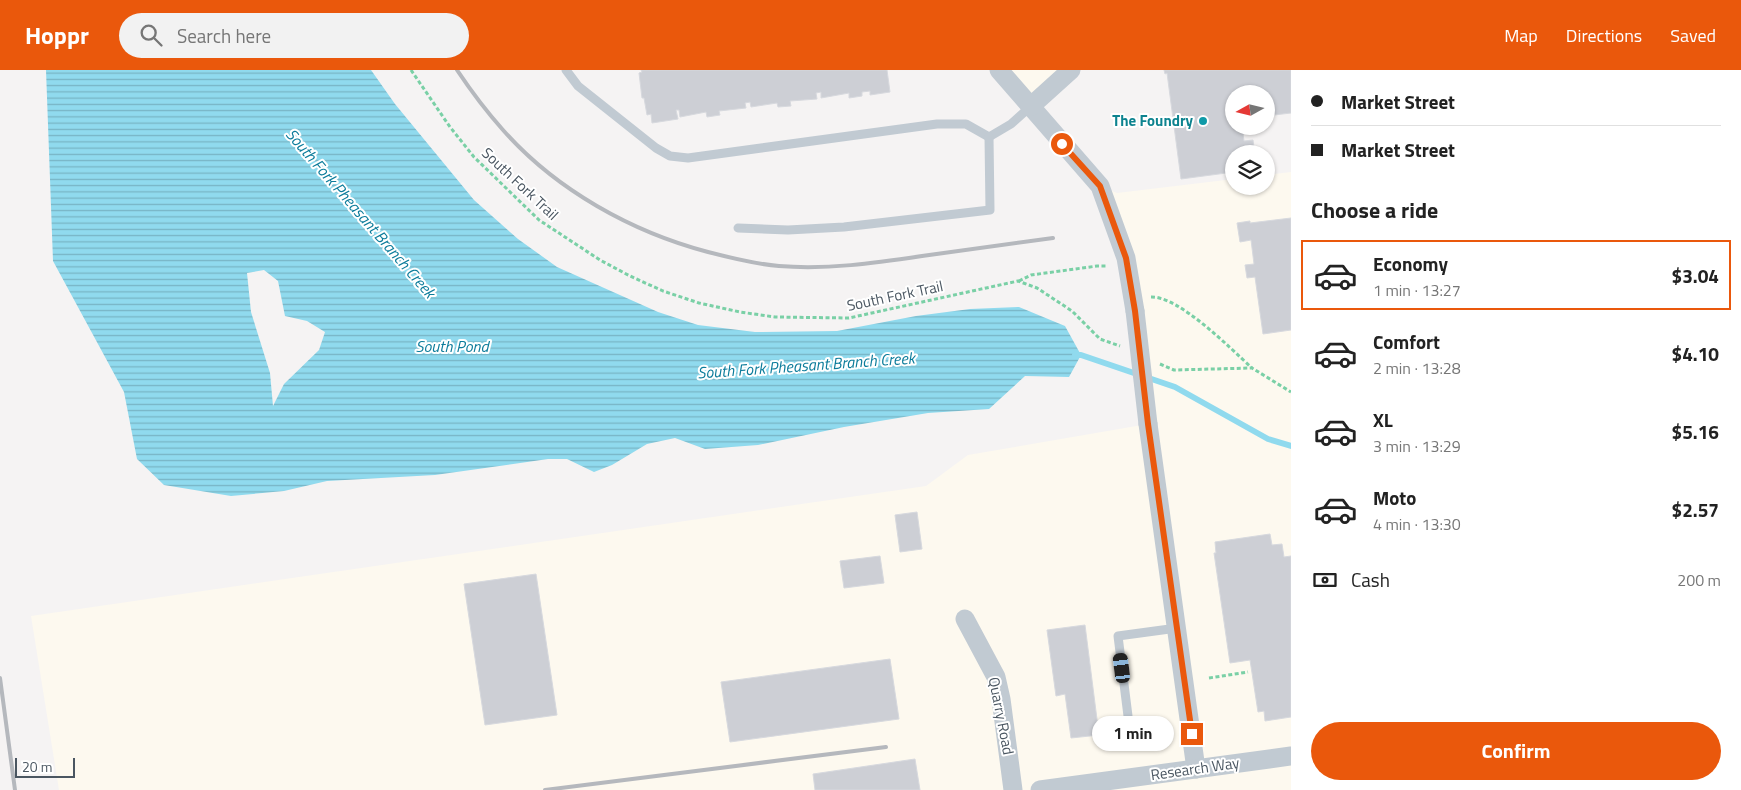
<!DOCTYPE html>
<meta charset="utf-8">
<style>
:root{--surface:#fff;--page:#f2f2f2;--text:#222;--muted:#767676;--line:#e0e0e0;--accent:#ea580c}
body{margin:0;font-family:"Titillium Web",sans-serif;background:var(--page);color:var(--text);height:100vh;display:flex;flex-direction:column;font-size:19px;white-space:nowrap}
*{box-sizing:border-box;margin:0}
p{font-size:16px;color:var(--muted)}
.icon{flex:none;width:28px;height:28px;fill:none;stroke:currentColor;stroke-width:2;stroke-linecap:round;stroke-linejoin:round}
.map{position:relative;flex:1;overflow:hidden}
.sheet{display:flex;flex-direction:column;background:var(--surface);width:450px}
.sheet>*{flex:none}
.banner{display:grid;align-content:center;height:110px;padding:0 20px;background:var(--surface)}
.needle{width:32px;rotate:262deg}
.buttons{position:absolute;left:1225px;top:15px;display:grid;gap:10px}
.buttons a{display:grid;place-items:center;width:50px;height:50px;border-radius:50%;background:var(--surface);box-shadow:0 1px 4px #0004;font-size:25px}
.scale{position:absolute;left:15px;bottom:12px;width:60px;box-sizing:border-box;padding-left:5px;border:2px solid #4a5661;border-top:0;font-size:14px;line-height:18px;white-space:nowrap;color:#4a5661;-webkit-text-stroke:4px #fff;paint-order:stroke}
.end{position:absolute;width:22px;height:22px;margin:-11px;border:6px solid #ea580c;background:#fff;box-shadow:0 0 0 2px #fff}
.from{border-radius:50%}
.bubble{position:absolute;height:35px;border-radius:18px;background:var(--surface);box-shadow:0 1px 4px #0004;font-size:16px;font-weight:700;line-height:35px;text-align:center}
.car{position:absolute;width:15px;height:30px;margin:-15px -8px;border-radius:6px;box-shadow:0 0 4px 1px #0007;background:linear-gradient(#222 24%,#8ab4d8 0 40%,#222 0 76%,#8ab4d8 0 86%,#222 0)}
.banner b{display:flex;align-items:center;gap:18px;height:48px;font-size:19px}
.banner b+b{border-top:1px solid var(--line)}
.banner i{width:12px;height:12px;background:var(--text)}
ul{padding:0;list-style:none}
li{display:flex;align-items:center;gap:15px;height:70px;margin:0 10px 8px;padding:0 10px;border:2px solid transparent;border-radius:0px}
li div{flex:1}
li b{display:block;font-size:19px}
li em{font-style:normal;font-weight:700}
li.selected{border-color:var(--accent)}
li>.icon{width:45px;height:45px;stroke-width:1.5}
h2{padding:0 20px;font-size:22px;line-height:60px}
.pay{display:flex;align-items:center;gap:12px;height:55px;padding:0 20px;font-size:19px}
.pay p{margin-inline-start:auto}
.cta{display:flex;gap:10px;margin-top:auto;padding:10px 20px}
.cta a{flex:1;height:58px;border-radius:30px;background:var(--accent);color:#fff;font-size:20px;font-weight:700;line-height:58px;text-align:center}
header{display:flex;align-items:center;gap:30px;box-sizing:border-box;height:70px;padding:0 25px;background:var(--accent);color:#fff}
header strong{font-size:24px}
nav{display:flex;gap:28px;margin-inline-start:auto;font-size:18px}
.search{width:350px;height:45px;background:var(--page);display:flex;align-items:center;gap:12px;box-sizing:border-box;padding:0 18px;border-radius:28px;color:var(--muted);font-size:19px}
main{display:flex;flex:1;min-height:0}
.map>svg:first-child{display:block}
.commercial{fill:#fdf9ef}
.water{fill:url(#water-rules);fill-rule:evenodd}
.lines{fill:none;stroke-linecap:round;stroke-linejoin:round}
.stream{stroke:#90daee;stroke-width:6}
.building{fill:#cdcfd5;stroke:#d7d9de}
.path{stroke:#7ad0a6;stroke-width:3;stroke-dasharray:4 2.5;stroke-linecap:butt}
.service{stroke:#c1cad2;stroke-width:9}
.minor{stroke:#c1cad2;stroke-width:19}
.rail{stroke:#b5b8bd;stroke-width:4}
.minor-bridge{stroke:#c1cad2;stroke-width:19}
.route{stroke:#ea580c;stroke-width:6}
.culture-dot{fill:#0f9aa8;stroke:#fff;stroke-width:2}
.labels{text-anchor:middle;stroke-width:4;stroke-linejoin:round;paint-order:stroke}
.culture-label{font-size:15px;font-weight:bold;fill:#0d838f;stroke:#fff;text-anchor:end}
.street-label{font-size:15px;fill:#4a5661;stroke:#fff}
.water-label{font-size:16px;font-style:italic;fill:#0c7c9b;stroke:#fff}
</style>
<header>
<strong>Hoppr</strong>
<div class="search"><svg class="icon" aria-label="search" viewBox="0 0 24 24"><circle cx="10" cy="10" r="6"/><path d="M15 15l6 6"/></svg>Search here</div>
<nav><a>Map</a><a>Directions</a><a>Saved</a></nav>
</header>
<main>
<div class="map">
<svg width="1291" height="720" viewBox="0 0 1291 720">
<defs>
<pattern id="water-rules" width="6" height="5" patternUnits="userSpaceOnUse" patternTransform="scale(1.25)"><rect width="6" height="5" fill="#90daee"/><path d="M0 2.5h6" fill="none" stroke="#78b4c4"/></pattern>
</defs>
<rect width="100%" height="100%" fill="#f5f3f3"/>
<g class="commercial">
<polygon points="1000,0 1060,0 1025,32"/>
<polygon points="1291,102 1291,720 59,720 31,546 926,416 968,385 1148,354 1135,241 1100,116 1117,123 1234,109 1234,116 1266,116 1266,105"/>
</g>
<path class="water" d="M46,0H371L395,34L474,130L518,169L557,197L658,242L698,255L755,262L837,261L916,246L970,239L1019,237L1065,256L1081,285L1069,307L1025,306L989,339L928,343L844,357L758,375L705,379L675,368L647,374L612,395L594,402L567,389H548L435,405L327,411L284,421L231,426L164,415L137,389L124,322L53,191ZM264,200L278,211L285,246L307,251L325,262L319,280L284,314L273,336L270,303L251,242L247,203Z"/>
<g class="lines">
<polyline class="stream" points="1075,285 1081,285 1175,317 1268,369 1291,376"/>
</g>
<g class="building">
<polygon points="641,0 887,0 890,22 870,25 870,21 862,22 862,26 849,28 849,23 821,28 821,22 816,23 817,29 790,31 791,36 778,37 777,33 751,37 750,32 745,33 746,38 719,41 720,45 707,47 706,42 680,47 679,40 676,40 678,49 652,53 651,44 647,45 644,28 642,28 639,3 642,2"/>
<polygon points="1164,0 1291,0 1291,43 1266,46 1266,24 1234,24 1234,56 1242,56 1244,71 1253,70 1255,84 1234,84 1234,102 1181,109 1167,3 1165,4"/>
<polygon points="1291,148 1291,260 1263,264 1255,207 1247,208 1245,195 1254,194 1251,170 1240,172 1237,153 1250,151 1250,153"/>
<polygon points="917,442 922,479 900,482 895,445"/>
<polygon points="1270,464 1272,475 1282,474 1284,487 1291,486 1291,647 1265,651 1264,641 1258,642 1250,590 1230,593 1214,483 1216,483 1215,472"/>
<polygon points="880,486 884,513 844,518 840,491"/>
<polygon points="536,504 557,645 485,655 464,514"/>
<polygon points="1085,555 1099,665 1071,668 1065,624 1056,626 1047,560"/>
<polygon points="890,589 899,649 730,672 721,612"/>
<polygon points="915,689 920,720 815,720 813,704"/>
</g>
<g class="lines">
<g class="path">
<polyline points="411,0 450,57 474,87 539,150 600,190 630,206 663,221 699,233 740,242 775,247 849,248 1018,211 1037,218 1072,241 1100,269 1120,276"/>
<polyline points="1019,211 1031,205 1097,196 1108,196"/>
<path d="M1151,227C1179,226 1230,278 1252,298"/>
<polyline points="1160,294 1174,300 1252,298 1291,322"/>
<polyline points="1209,608 1248,602"/>
</g>
<g class="service">
<polyline points="566,0 578,16 656,78 670,86 688,88 937,54 966,54 989,67 1011,54 1030,37"/>
<polyline points="738,158 788,160 844,157 990,140 989,67"/>
<polyline points="1128,646 1118,566 1177,558"/>
</g>
<g class="minor">
<polyline points="999,0 1100,116 1126,188 1135,241"/>
<polyline points="1030,37 1071,0"/>
<polyline points="1148,354 1196,699"/>
<polyline points="965,549 996,607 1001,629 1013,720"/>
<polyline points="1040,720 1291,686"/>
</g>
<g class="rail">
<path d="M457,0C471,21 486,41 503,60C556,120 632,162 708,182C731,188 755,194 779,196C827,200 875,193 922,186C966,180 1010,174 1053,168"/>
<polyline points="0,608 15,720"/>
<polyline points="545,720 886,677"/>
</g>
<polyline class="minor-bridge" points="1135,241 1148,354"/>
</g>
<g class="lines">
<polyline class="route" points="1062,74 1100,116 1126,188 1135,241 1148,354 1192,664"/>
</g>
<circle class="culture-dot" cx="1203" cy="51" r="5"/>
<g class="labels">
<g class="culture-label">
<text x="1193" y="56">The Foundry</text>
</g>
<g class="street-label">
<text transform="translate(520 114) rotate(43)" y="5">South Fork Trail</text>
<text transform="translate(895 226) rotate(-12)" y="5">South Fork Trail</text>
<text transform="translate(1001 646) rotate(79)" y="5">Quarry Road</text>
<text transform="translate(1195 699) rotate(-8)" y="5">Research Way</text>
</g>
<g class="water-label">
<text transform="translate(361 143) rotate(49)" y="6">South Fork Pheasant Branch Creek</text>
<text x="452" y="282">South Pond</text>
<text transform="translate(806 295) rotate(-4)" y="6">South Fork Pheasant Branch Creek</text>
</g>
</g>
</svg>
<div class="buttons">
<a><svg class="needle" viewBox="-14 -14 28 28"><path d="M0-13l5 13h-10z" fill="#e53935"/><path d="M0 13l5-13h-10z" fill="#767676"/></svg></a>
<a><svg class="icon" aria-label="layers" viewBox="0 0 24 24"><path d="M12 4l9 5-9 5-9-5zM3 14l9 5 9-5"/></svg></a>
</div>
<div class="scale">20 m</div>
<i class="end from" style="left:1062px;top:74px"></i>
<i class="end" style="left:1192px;top:664px"></i>
<div class="bubble" style="left:1092px;top:646px;width:82px">1 min</div>
<i class="car" style="left:1122px;top:598px;rotate:353deg"></i>
</div>
<section class="sheet">
<div class="banner">
<b><i class="from"></i>Market Street</b>
<b><i></i>Market Street</b>
</div>
<h2>Choose a ride</h2>
<ul>
<li class="selected"><svg class="icon" aria-label="car" viewBox="0 0 24 24"><path d="M5 17H2v-5l4-1 3-4h7l3 4 3 1v5h-3M9 17h6M6 11h13"/><circle cx="7" cy="17" r="2"/><circle cx="17" cy="17" r="2"/></svg><div><b>Economy</b><p>1 min · 13:27</p></div><em>$3.04</em></li>
<li><svg class="icon" aria-label="car" viewBox="0 0 24 24"><path d="M5 17H2v-5l4-1 3-4h7l3 4 3 1v5h-3M9 17h6M6 11h13"/><circle cx="7" cy="17" r="2"/><circle cx="17" cy="17" r="2"/></svg><div><b>Comfort</b><p>2 min · 13:28</p></div><em>$4.10</em></li>
<li><svg class="icon" aria-label="car" viewBox="0 0 24 24"><path d="M5 17H2v-5l4-1 3-4h7l3 4 3 1v5h-3M9 17h6M6 11h13"/><circle cx="7" cy="17" r="2"/><circle cx="17" cy="17" r="2"/></svg><div><b>XL</b><p>3 min · 13:29</p></div><em>$5.16</em></li>
<li><svg class="icon" aria-label="car" viewBox="0 0 24 24"><path d="M5 17H2v-5l4-1 3-4h7l3 4 3 1v5h-3M9 17h6M6 11h13"/><circle cx="7" cy="17" r="2"/><circle cx="17" cy="17" r="2"/></svg><div><b>Moto</b><p>4 min · 13:30</p></div><em>$2.57</em></li>
</ul>
<div class="pay"><svg class="icon" aria-label="cash" viewBox="0 0 24 24"><path d="M3 7h18v10H3z"/><circle cx="12" cy="12" r="2"/></svg>Cash<p>200 m</p></div>
<div class="cta"><a>Confirm</a></div>
</section>
</main>
